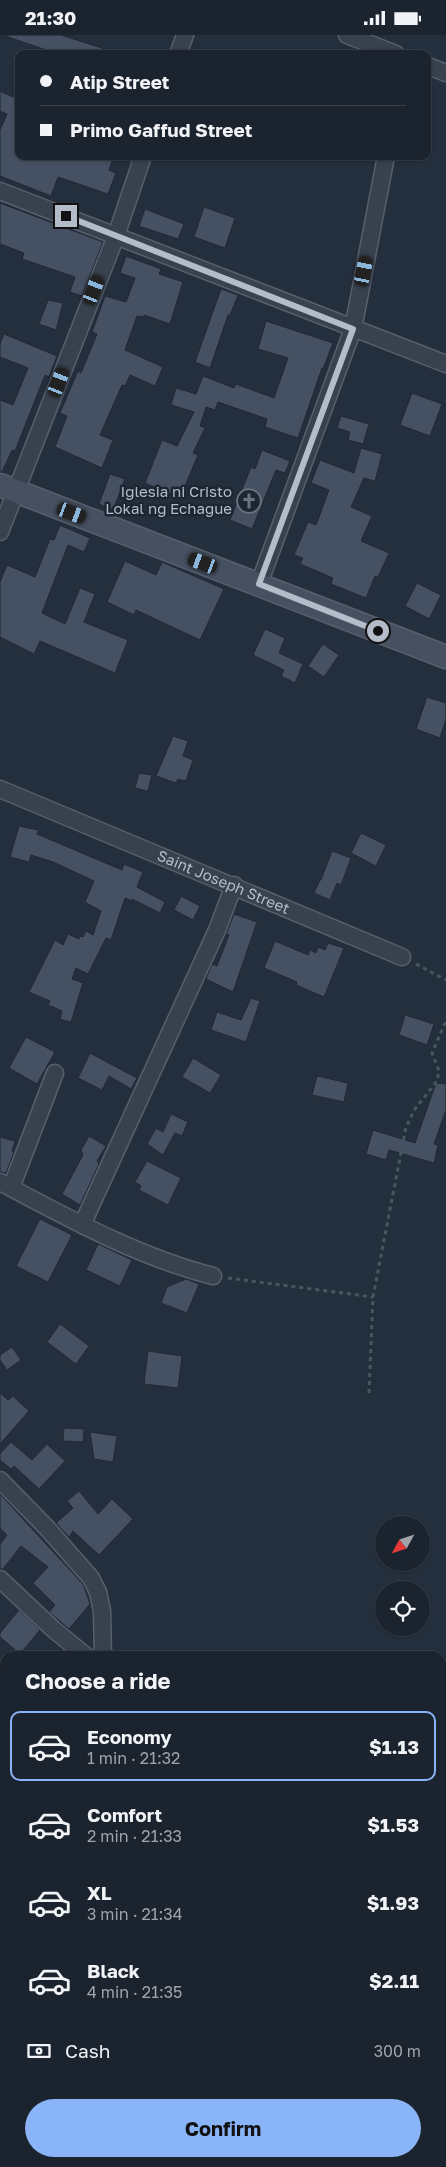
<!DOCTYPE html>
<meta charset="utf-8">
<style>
:root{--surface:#1b232e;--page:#282f3a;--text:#f1f3f6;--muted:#a0a4aa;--line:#39404a;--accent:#8ab4f8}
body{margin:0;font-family:"Golos Text",sans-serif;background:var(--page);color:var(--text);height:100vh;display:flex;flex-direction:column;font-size:19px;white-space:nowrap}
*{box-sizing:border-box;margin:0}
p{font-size:16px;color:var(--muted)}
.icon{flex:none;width:28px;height:28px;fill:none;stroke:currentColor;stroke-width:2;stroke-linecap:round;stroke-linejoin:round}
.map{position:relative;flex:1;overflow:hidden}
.drawer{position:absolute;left:0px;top:1616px;width:446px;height:516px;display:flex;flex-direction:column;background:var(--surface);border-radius:15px 15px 0 0;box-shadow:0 1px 4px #0004,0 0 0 1px var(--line)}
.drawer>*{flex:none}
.top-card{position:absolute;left:15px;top:15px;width:416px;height:110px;border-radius:10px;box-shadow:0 1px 4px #0004,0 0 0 1px var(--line);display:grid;align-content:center;height:110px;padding:0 25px;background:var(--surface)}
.needle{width:32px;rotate:230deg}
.buttons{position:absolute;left:375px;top:1481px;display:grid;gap:10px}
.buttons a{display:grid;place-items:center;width:55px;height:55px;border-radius:50%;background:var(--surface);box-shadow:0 1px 4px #0004,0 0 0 1px var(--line);font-size:25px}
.end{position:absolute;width:22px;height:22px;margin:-11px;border:6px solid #b4bcc9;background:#111;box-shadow:0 0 0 2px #111}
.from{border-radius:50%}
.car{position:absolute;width:15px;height:30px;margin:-15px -8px;border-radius:6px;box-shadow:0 0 4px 1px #0007;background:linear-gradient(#222 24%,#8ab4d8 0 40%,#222 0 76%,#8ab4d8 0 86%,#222 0)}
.top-card b{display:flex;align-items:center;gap:18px;height:48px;font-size:19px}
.top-card b+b{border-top:1px solid var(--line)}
.top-card i{width:12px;height:12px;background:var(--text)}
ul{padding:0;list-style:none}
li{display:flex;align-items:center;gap:15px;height:70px;margin:0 10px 8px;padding:0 15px;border:2px solid transparent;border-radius:10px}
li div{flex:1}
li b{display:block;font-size:19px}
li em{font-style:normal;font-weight:700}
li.on{border-color:var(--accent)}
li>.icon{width:45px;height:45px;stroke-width:1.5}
h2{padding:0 25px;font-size:22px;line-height:60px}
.pay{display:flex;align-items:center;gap:12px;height:55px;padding:0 25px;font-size:19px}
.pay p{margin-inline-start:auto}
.primary-button{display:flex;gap:10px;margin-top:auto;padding:10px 25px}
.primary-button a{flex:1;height:58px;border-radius:30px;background:var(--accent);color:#111;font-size:20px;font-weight:700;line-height:58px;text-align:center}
.status{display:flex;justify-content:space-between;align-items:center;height:35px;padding:0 25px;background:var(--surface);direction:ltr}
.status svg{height:14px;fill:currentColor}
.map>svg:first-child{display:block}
.building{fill:#455162;stroke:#1f2835}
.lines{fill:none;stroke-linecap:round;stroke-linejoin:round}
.minor-casing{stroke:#565f6c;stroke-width:19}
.secondary-casing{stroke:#565f6c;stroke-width:25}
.trunk-casing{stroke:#434c59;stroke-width:29}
.path{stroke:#44595c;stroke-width:3;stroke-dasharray:4 4;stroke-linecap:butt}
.minor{stroke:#38414e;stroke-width:16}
.secondary{stroke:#465061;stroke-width:22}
.trunk{stroke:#656462;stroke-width:26}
.route{stroke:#b4bcc9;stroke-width:6}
.labels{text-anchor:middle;stroke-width:5;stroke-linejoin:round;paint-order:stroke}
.poi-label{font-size:15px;fill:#b4bcc9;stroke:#1d2633;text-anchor:end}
.street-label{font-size:15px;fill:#b4bcc9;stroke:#1d2633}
</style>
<div class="status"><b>21:30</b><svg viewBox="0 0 49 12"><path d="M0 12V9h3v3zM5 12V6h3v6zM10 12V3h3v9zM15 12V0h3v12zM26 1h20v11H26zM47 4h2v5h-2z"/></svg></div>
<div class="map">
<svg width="446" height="2132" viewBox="0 0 446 2132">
<rect width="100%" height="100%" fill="#242f3e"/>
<g class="building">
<polygon points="8,0 61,0 111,16 111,19 58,19 8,2"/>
<polygon points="19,50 19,121 114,121 109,135 116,138 108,159 58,142 51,161 0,141 0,95 7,79 0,76 0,56 13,62"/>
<polygon points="0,168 103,207 82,261 70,257 75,242 22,224 24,218 0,209"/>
<polygon points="204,172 235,183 225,213 194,202"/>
<polygon points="145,174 184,189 178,204 139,191"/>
<polygon points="126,221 161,234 159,239 183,247 170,289 144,280 144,282 137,281 125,315 163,332 155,351 130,340 125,351 122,350 100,400 113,405 102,433 55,412 67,381 60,378 78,336 81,338 97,299 92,297 105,261 126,267 135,243 120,238"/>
<polygon points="221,254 238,260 230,280 228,280 210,333 195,327"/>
<polygon points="48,265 63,268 56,295 39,289"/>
<polygon points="266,286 333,308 323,334 322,333 298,403 265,392 267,384 218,367 215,375 206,372 200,391 205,393 193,418 198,420 180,463 145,448 162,405 177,411 194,377 171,370 176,353 196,359 203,341 234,353 236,349 274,363 288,323 258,314"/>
<polygon points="4,299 57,321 49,342 45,340 15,416 12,415 2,437 0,437 0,365 13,370 28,333 0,322 0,309"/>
<polygon points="412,358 442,369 430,401 400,390"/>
<polygon points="341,381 369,389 363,409 348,405 350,397 337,393"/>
<polygon points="361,413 382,419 375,446 364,443 351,472 372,481 361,506 389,518 378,542 375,541 366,563 331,549 333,543 300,529 303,523 294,520 308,487 316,490 329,455 311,448 320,425 354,438"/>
<polygon points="262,415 290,426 285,438 276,435 252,494 230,485 251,432 255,434"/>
<polygon points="110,439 125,444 113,475 99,469"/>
<polygon points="60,490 90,503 84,517 68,510 42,578 65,589 80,553 95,559 84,587 128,605 115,638 40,606 34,619 0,602 0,547 7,530 35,542 50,504 54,505"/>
<polygon points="125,526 156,540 162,527 224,554 200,605 136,575 134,580 107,567"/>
<polygon points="417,548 441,560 429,584 405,571"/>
<polygon points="265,594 285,603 279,618 303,629 295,648 281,641 284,635 253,620"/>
<polygon points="323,609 339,620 324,642 308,631"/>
<polygon points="427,662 446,668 446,684 440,703 416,694"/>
<polygon points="173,701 188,706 183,721 193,725 186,746 178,744 176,748 156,741"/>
<polygon points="139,738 152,740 148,756 135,753"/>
<polygon points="19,791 38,795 37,799 122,835 124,829 143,837 137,852 165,867 160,878 132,864 132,866 125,863 111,905 106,903 88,939 76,933 72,944 83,948 71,987 60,984 62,976 48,970 50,966 29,957 55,905 63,910 68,899 79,904 80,901 83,902 86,896 93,900 101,876 85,867 94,846 53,827 31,820 29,827 10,822"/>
<polygon points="361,798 386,810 376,831 351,818"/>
<polygon points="332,816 351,823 341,850 337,848 330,865 314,858 320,845 321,845"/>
<polygon points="181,861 200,871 193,885 174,875"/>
<polygon points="234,879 257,887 233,957 206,944 212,929 217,931 229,900 226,899"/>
<polygon points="275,906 308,920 310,915 316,918 318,912 325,915 328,908 344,913 324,962 296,950 297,947 264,933"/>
<polygon points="251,963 260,966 246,1007 211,995 217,977 241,985"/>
<polygon points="405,980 434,989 427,1010 399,1000"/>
<polygon points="26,1002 55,1017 37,1049 9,1033"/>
<polygon points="90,1018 137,1043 131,1054 109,1041 102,1055 78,1043"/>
<polygon points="193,1023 221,1040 210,1058 182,1042"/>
<polygon points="317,1041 348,1048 344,1067 312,1060"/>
<polygon points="436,1048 446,1049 446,1075 434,1109 438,1110 434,1128 389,1115 386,1125 366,1119 373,1095 415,1108"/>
<polygon points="171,1079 188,1087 182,1101 175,1098 163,1120 147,1109 156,1093 163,1097"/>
<polygon points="89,1101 106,1111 97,1126 99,1129 80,1170 62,1159 83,1120 81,1115"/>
<polygon points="0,1102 15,1106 12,1116 14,1117 6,1138 0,1137"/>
<polygon points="147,1126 181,1143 168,1170 139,1155 141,1151 135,1147"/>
<polygon points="40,1184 72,1200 48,1247 16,1231"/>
<polygon points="98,1209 132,1225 120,1251 86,1235"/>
<polygon points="186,1244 199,1249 187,1278 161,1268 167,1252"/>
<polygon points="60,1289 89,1311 76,1329 47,1307"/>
<polygon points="12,1312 21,1325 7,1335 0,1325 0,1320"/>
<polygon points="148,1316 182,1321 178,1353 144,1349"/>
<polygon points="0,1358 8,1365 13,1361 29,1376 0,1409"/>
<polygon points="64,1393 84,1394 83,1407 63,1406"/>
<polygon points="90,1397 117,1401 113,1427 94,1424"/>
<polygon points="11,1407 32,1425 47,1409 65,1426 39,1454 14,1431 11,1434 0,1425 0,1419"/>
<polygon points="79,1456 98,1479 112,1464 133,1484 99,1520 73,1496 69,1502 56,1488 73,1473 67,1466"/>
<polygon points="0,1459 83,1549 90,1569 69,1594 49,1577 55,1570 33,1548 48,1532 21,1511 3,1534 0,1534 0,1509 7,1500 0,1493"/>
<polygon points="19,1575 40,1595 20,1619 0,1602 0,1598"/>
</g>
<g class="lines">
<g class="minor-casing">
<g id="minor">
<polyline points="347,0 396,19"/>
<polyline points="178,19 185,0"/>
<polyline points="428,31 446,38"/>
<polyline points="0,156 446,329"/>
<polyline points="0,497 116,201 143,121"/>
<polyline points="259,549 353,294 386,121"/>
<path id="s1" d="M0,754L402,922"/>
<path d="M0,1147C68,1183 138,1222 213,1241"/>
<polyline points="11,1153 55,1038"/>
<polyline points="82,1190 217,895 234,850"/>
<polyline points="0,1445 47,1493 91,1543 98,1557 102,1576 103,1621"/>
<polyline points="0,1544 53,1594 86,1621"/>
<polyline points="441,1968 446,1969"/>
</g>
</g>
<g class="secondary-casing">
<polyline id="secondary" points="0,450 446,622"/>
</g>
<g class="trunk-casing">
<g id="trunk">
<polyline points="0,2063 5,2064"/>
<polyline points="441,2120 446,2121"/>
</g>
</g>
<g class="path">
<polyline points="416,929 446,945"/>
<polyline points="228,1243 373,1262"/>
<polyline points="369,1358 373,1262 406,1092 415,1074 437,1046 439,1036 432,1018 446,986"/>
</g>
<use href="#minor" class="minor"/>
<use href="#secondary" class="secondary"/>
<use href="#trunk" class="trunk"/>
</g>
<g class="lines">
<polyline class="route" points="66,181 353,294 259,549 378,596"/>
</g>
<defs>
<g id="church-ring" transform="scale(1.25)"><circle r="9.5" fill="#1d2633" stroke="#6b7280" stroke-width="1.5"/><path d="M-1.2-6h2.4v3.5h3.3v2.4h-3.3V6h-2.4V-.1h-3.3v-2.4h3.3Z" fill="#6b7280"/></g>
</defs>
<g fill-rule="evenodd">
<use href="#church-ring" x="249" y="466"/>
</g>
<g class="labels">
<g class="poi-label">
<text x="232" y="462">Iglesia ni Cristo<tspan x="232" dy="17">Lokal ng Echague</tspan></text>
</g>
<g class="street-label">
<text dy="5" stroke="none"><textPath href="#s1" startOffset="242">Saint Joseph Street</textPath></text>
</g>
</g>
</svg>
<div class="buttons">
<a><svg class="needle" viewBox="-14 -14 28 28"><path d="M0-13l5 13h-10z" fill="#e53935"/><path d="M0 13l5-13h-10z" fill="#a0a4aa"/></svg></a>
<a><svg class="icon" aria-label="locate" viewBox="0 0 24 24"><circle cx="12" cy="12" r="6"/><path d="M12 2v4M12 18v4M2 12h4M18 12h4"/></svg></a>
</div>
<i class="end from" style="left:378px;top:596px"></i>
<i class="end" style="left:66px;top:181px"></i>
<i class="car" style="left:364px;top:236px;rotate:11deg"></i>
<i class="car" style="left:94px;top:255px;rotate:21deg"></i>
<i class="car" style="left:59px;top:347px;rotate:21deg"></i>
<i class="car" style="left:72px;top:478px;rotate:111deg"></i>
<i class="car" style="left:203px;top:528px;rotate:291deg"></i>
<div class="top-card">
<b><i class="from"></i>Atip Street</b>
<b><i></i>Primo Gaffud Street</b>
</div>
<section class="drawer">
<h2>Choose a ride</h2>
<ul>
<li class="on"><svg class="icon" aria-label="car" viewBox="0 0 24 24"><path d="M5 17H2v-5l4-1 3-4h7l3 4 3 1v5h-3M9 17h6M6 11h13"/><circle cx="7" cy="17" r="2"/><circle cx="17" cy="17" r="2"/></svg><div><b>Economy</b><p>1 min · 21:32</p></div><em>$1.13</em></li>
<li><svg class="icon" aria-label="car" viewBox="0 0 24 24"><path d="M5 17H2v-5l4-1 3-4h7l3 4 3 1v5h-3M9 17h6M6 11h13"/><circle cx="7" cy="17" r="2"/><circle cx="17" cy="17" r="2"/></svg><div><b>Comfort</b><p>2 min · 21:33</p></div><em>$1.53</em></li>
<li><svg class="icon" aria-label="car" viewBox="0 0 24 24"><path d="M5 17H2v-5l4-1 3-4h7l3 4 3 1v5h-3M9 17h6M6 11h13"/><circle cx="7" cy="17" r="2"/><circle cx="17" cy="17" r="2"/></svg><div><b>XL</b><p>3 min · 21:34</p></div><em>$1.93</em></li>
<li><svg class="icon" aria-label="car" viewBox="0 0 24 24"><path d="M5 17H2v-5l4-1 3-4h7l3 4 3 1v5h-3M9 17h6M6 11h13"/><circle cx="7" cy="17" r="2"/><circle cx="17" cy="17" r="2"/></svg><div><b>Black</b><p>4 min · 21:35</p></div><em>$2.11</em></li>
</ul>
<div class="pay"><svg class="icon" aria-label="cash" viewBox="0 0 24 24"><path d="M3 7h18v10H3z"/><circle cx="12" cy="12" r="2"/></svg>Cash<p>300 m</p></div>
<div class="primary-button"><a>Confirm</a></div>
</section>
</div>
